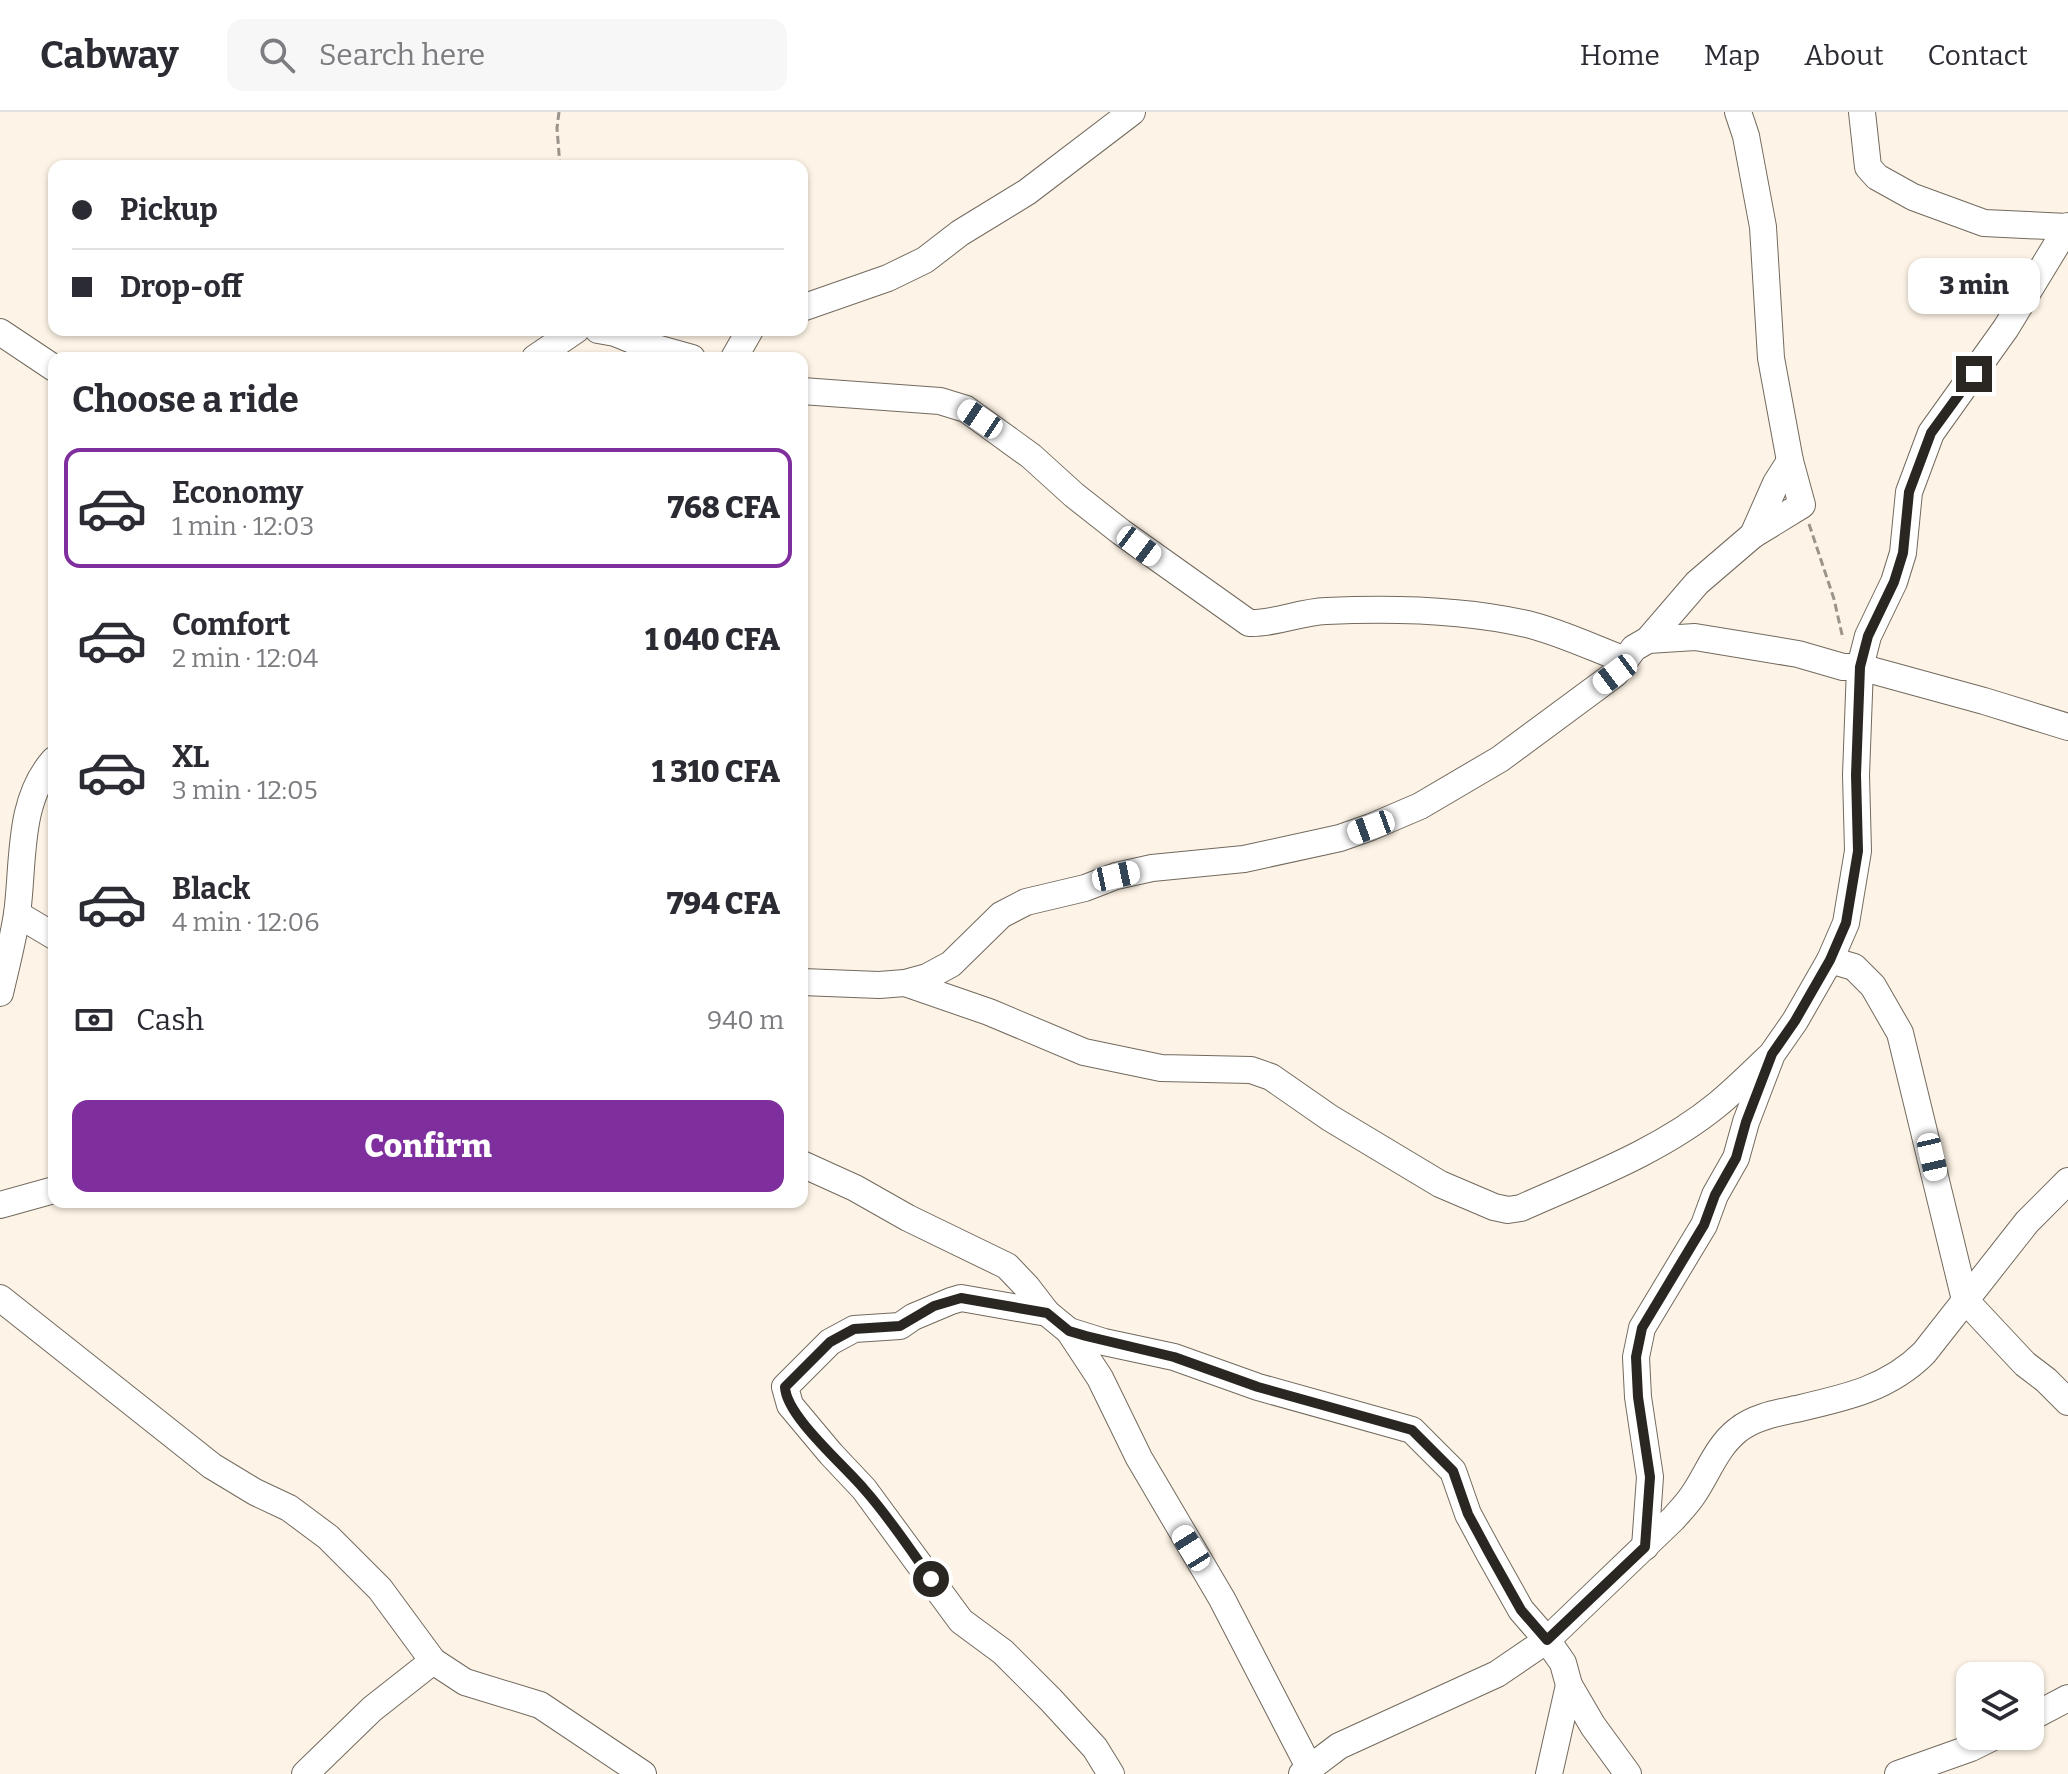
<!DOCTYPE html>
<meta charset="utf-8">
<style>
:root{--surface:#fff;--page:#f7f7f7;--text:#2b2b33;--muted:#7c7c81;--line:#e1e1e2;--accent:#7f2e9d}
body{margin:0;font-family:Bitter,serif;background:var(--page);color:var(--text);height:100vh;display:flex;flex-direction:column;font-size:30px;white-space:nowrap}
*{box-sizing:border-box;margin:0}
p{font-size:26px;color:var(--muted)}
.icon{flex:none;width:44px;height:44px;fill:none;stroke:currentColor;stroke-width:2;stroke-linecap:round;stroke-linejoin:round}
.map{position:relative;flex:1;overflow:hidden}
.side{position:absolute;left:48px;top:240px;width:760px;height:856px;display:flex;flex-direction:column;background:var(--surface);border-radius:16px;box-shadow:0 2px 6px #0004}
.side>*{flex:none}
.guide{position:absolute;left:48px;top:48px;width:760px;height:176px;border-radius:16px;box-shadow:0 2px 6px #0004;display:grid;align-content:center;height:176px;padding:0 24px;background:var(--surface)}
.controls{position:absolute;left:1956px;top:1550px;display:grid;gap:16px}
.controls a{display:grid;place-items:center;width:88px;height:88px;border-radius:16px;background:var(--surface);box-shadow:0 2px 6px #0004;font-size:40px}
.end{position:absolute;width:36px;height:36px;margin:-18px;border:10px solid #2a2722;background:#fff;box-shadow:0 0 0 4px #fff}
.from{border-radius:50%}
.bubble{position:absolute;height:56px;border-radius:16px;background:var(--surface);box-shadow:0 2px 6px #0004;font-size:26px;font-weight:800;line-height:56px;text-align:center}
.car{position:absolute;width:24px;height:48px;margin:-24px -12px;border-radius:10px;box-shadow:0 0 6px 2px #0007;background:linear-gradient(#fff 24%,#345 0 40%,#fff 0 76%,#345 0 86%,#fff 0)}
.guide b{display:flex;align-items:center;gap:28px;height:76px;font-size:30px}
.guide b+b{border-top:2px solid var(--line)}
.guide i{width:20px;height:20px;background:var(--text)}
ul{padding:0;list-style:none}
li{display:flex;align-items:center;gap:24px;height:120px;margin:0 16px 12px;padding:0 8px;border:4px solid transparent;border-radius:16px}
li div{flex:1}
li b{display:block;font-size:30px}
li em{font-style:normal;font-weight:800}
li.selected{border-color:var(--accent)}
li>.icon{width:72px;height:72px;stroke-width:1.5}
h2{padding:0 24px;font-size:36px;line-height:96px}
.pay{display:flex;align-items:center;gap:20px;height:88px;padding:0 24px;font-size:30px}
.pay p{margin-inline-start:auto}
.cta{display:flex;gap:16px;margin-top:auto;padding:16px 24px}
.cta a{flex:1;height:92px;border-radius:16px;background:var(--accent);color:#fff;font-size:32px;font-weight:800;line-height:92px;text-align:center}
header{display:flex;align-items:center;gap:48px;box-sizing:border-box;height:112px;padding:0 40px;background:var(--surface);border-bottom:2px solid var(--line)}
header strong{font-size:38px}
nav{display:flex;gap:44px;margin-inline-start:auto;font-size:28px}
.search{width:560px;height:72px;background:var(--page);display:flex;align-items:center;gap:20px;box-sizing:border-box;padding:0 28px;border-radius:16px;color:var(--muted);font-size:30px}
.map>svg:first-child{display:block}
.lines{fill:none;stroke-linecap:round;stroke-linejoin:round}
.minor-casing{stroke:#726a5e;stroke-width:28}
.path{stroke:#9b948b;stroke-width:3;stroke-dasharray:8 4;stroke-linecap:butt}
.minor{stroke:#fff;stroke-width:26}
.route{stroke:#2a2722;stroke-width:10}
</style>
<header>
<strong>Cabway</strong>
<div class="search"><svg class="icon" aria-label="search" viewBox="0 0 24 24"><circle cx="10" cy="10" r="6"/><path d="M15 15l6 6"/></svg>Search here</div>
<nav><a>Home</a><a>Map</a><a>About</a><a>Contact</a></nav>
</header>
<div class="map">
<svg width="2068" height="1662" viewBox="0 0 2068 1662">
<rect width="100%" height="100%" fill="#fdf3e6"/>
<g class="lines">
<g class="minor-casing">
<g id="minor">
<polyline points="1862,0 1868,55 1877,65 1913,85 1984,111 2068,115"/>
<polyline points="802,196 888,166 925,148 960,121 1027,80 1132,0"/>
<polyline points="598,218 615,221 642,232 692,246"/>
<polyline points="0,220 54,256"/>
<polyline points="535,246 576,218"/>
<polyline points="734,246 750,218"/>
<path d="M802,279L940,289L966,297L1031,344L1074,383L1121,420L1249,511C1275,512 1299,500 1326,499C1390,496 1465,498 1527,512C1560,520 1593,536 1625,548"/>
<polyline points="1753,423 1776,371 1790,349"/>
<polyline points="1648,528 1697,471 1753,423 1802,393 1790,349 1771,246 1763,115 1746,24 1738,0"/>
<polyline points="17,802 54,824"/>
<polyline points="1830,848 1854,855 1873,874 1900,921 1965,1188 2025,1252 2046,1268 2068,1290"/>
<polyline points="802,870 879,873 905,871 927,865 951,852 1001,803 1026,790 1085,776 1116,764 1152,756 1244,747 1340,726 1371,715 1420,694 1500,647 1615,562 1634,536 1648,528 1695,525 1798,542 1843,555 1860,555 1984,589 2068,615"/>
<path d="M905,871L989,900L1084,940L1161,956L1251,958L1271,965L1330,1006L1440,1072L1494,1095L1508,1098L1521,1096C1588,1066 1661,1039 1718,992C1736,977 1752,961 1769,945"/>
<path d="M0,881C6,855 13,828 17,802C24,751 17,689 54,648"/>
<polyline points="802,1052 855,1076 908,1106 1007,1154 1027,1175 1047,1201 1069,1219 1104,1230 1174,1245 1258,1275 1412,1318 1453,1359 1468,1402 1489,1441 1521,1498 1547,1528 1563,1551 1569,1573 1549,1662"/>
<polyline points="0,1093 54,1078"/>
<polyline points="0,1186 212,1354 255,1380 289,1396 328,1425 380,1477 433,1549 465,1570 540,1593 643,1662"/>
<polyline points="1047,1201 961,1186 951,1189 913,1205 900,1214 854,1217 830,1230 785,1275 790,1293 831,1342 864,1377 961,1509 1003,1540 1051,1588 1095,1636 1111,1662"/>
<polyline points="1069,1219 1100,1266 1139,1346 1222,1487 1309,1655"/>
<polyline points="1645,1435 1650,1365 1638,1285 1636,1245 1642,1216 1704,1113 1715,1083 1736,1046 1746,1010 1772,942 1795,909 1830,848 1846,811 1858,739 1856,663 1860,555 1868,524 1894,470 1903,441 1909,380 1931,321 2006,216 2068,114"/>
<polyline points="1569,1573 1593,1614 1628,1662"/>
<polyline points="2030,1606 2068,1586"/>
<polyline points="305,1662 372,1597 433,1549"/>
<path d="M1302,1662L1339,1634L1497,1562L1547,1528L1673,1407C1680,1399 1687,1392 1693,1383C1708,1361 1717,1334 1738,1318C1754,1305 1777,1301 1796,1297C1844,1286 1888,1277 1924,1241L2027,1110L2068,1069"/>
<polyline points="1898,1662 1971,1636 1995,1624"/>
</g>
</g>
<g class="path">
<polyline points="559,0 557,16 560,54"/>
<polyline points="1809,412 1834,487 1843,527"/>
</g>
<use href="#minor" class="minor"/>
</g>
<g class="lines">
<path class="route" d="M931,1467C910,1437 889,1405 864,1377C844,1353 786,1304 785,1275L830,1230L854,1217L900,1214L934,1194L961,1186L1047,1201L1069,1219L1086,1224L1174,1245L1258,1275L1412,1318L1453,1359L1468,1402L1489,1441L1521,1498L1547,1528L1645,1435L1650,1365L1638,1285L1636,1245L1642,1216L1704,1113L1715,1083L1736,1046L1746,1010L1772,942L1795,909L1830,848L1846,811L1858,739L1856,663L1860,555L1868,524L1894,470L1903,441L1909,380L1931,321L1974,262"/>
</g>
</svg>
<div class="controls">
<a><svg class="icon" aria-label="layers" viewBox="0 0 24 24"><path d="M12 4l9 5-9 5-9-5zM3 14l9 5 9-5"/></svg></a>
</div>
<i class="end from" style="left:931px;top:1467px"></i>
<i class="end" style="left:1974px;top:262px"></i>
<div class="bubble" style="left:1908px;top:146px;width:132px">3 min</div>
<i class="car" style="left:980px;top:307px;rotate:304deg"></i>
<i class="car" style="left:1139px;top:434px;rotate:127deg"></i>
<i class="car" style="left:1615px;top:562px;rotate:233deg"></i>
<i class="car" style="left:1371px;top:715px;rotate:250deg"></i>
<i class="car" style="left:1116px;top:764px;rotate:78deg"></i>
<i class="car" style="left:1932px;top:1045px;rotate:167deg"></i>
<i class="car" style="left:1191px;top:1436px;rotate:328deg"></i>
<div class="guide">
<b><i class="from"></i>Pickup</b>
<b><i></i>Drop-off</b>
</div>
<section class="side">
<h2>Choose a ride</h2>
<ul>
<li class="selected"><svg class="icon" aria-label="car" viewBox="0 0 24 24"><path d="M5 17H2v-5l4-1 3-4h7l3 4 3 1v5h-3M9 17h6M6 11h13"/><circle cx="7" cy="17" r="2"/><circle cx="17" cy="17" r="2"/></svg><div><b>Economy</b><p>1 min · 12:03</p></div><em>768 CFA</em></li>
<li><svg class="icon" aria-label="car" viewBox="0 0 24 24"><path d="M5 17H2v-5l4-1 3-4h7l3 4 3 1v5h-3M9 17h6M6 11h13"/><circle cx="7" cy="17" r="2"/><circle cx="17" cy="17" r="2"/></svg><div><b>Comfort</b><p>2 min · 12:04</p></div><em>1 040 CFA</em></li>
<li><svg class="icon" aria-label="car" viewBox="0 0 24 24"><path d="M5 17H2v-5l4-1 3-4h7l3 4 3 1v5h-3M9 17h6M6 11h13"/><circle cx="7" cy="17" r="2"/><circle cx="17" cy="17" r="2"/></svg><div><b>XL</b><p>3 min · 12:05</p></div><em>1 310 CFA</em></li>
<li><svg class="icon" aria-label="car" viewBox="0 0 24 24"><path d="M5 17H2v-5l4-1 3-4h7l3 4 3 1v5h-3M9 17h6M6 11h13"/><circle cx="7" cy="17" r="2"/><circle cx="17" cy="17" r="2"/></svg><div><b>Black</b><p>4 min · 12:06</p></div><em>794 CFA</em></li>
</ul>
<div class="pay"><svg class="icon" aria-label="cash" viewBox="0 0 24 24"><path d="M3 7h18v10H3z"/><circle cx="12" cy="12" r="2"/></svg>Cash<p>940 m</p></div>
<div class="cta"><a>Confirm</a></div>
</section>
</div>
